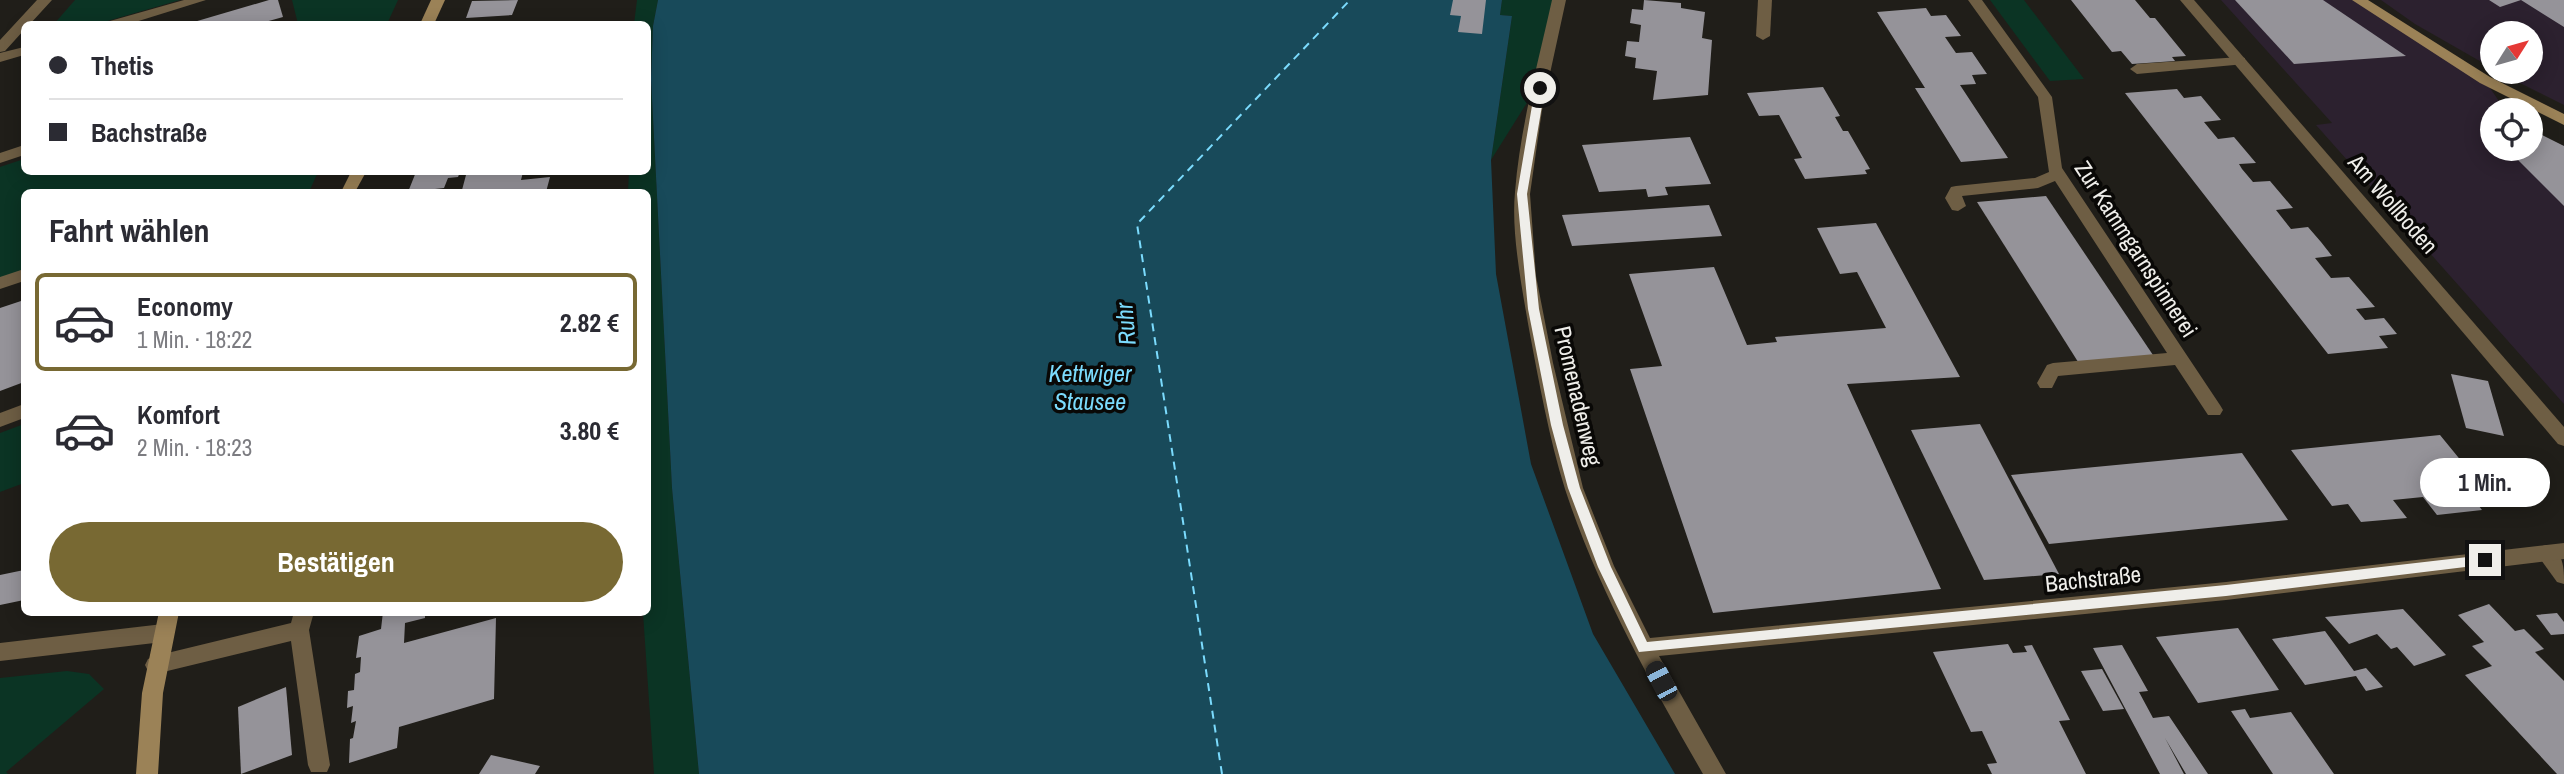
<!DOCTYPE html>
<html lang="de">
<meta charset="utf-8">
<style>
:root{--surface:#fff;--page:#f7f7f7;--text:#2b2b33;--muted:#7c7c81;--line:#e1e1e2;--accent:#786933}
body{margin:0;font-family:"Archivo Narrow",sans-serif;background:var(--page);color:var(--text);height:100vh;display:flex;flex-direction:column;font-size:26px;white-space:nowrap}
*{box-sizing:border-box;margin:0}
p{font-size:23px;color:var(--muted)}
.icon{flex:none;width:38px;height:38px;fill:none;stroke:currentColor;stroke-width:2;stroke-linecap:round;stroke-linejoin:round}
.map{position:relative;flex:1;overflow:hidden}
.details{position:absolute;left:21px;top:189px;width:630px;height:427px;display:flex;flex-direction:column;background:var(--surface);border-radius:10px;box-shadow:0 4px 18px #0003}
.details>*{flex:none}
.guide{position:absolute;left:21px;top:21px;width:630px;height:154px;border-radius:10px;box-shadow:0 4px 18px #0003;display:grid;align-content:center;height:154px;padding:0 28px;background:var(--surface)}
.needle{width:46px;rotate:53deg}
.controls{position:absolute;left:2480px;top:21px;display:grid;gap:14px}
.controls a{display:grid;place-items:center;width:63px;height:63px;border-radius:50%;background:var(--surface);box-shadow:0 4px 18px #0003;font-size:35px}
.end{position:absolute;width:32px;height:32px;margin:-16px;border:9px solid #efeeea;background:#111;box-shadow:0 0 0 4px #111}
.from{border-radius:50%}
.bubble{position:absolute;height:49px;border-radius:24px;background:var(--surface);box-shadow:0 4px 18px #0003;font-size:23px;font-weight:700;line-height:49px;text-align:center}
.car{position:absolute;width:21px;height:42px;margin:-21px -10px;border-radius:9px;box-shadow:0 0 5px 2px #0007;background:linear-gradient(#222 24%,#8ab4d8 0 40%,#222 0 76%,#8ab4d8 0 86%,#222 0)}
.guide b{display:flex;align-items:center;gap:24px;height:66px;font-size:26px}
.guide b+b{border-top:2px solid var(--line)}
.guide i{width:18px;height:18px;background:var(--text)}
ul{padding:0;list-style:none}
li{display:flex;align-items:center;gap:21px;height:98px;margin:0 14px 10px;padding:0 14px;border:4px solid transparent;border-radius:10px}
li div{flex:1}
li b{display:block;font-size:26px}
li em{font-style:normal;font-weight:700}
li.selected{border-color:var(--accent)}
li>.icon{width:63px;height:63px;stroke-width:1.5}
h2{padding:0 28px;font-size:32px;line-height:84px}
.cta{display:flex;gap:14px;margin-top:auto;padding:14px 28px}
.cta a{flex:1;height:80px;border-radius:42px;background:var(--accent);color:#fff;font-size:28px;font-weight:700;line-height:80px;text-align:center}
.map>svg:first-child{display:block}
.commercial{fill:#2c212f}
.green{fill:#0b3424}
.water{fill:#184a5a}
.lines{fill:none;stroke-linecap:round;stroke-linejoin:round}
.ferry{stroke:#7bdbfd;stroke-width:2;stroke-dasharray:8 6;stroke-linecap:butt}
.building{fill:#959399}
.service{fill:#6e5e44;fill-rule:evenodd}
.minor{fill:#6e5e44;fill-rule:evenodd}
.secondary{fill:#9b8257;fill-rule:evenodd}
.route{fill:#efeeea}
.labels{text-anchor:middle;stroke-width:7;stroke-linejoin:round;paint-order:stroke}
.street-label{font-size:23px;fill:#efeeea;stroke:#090806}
.water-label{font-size:24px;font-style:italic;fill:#7bdbfd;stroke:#090806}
</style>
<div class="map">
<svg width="2564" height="774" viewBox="0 0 2564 774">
<rect width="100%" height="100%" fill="#201e19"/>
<g class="commercial">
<polygon points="2221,0 2354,0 2486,82 2505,110 2492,110 2492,149 2530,149 2550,140 2564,146 2564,404 2316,125 2332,123"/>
<polygon points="2381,0 2564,0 2564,105 2498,72 2530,72 2530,33 2492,33 2492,68 2415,24"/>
</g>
<g class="green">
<polygon points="75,0 180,0 97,24 54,24"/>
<polygon points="292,0 398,0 387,24 298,24"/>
<polygon points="637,0 658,0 653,26 651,79 672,488 699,774 654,774 643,613 648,612 648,192 628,192 629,172 648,172 648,24 634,24"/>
<polygon points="1502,0 1553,0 1530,98 1491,160 1512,16 1500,15"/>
<polygon points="1990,0 2024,0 2084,79 2050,81"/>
<polygon points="24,159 24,172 318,172 309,192 24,192 24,270 0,278 0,167"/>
<polygon points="24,424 24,483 0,492 0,433"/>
<polygon points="67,671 89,674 104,689 6,772 8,774 0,774 0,678"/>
</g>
<polygon class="water" points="658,0 1502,0 1500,15 1512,16 1491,160 1496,274 1531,464 1593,634 1675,774 699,774 672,488 651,79 653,26"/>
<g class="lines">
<polyline class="ferry" points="1222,774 1137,224 1350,0"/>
</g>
<g class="building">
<polygon points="269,0 278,0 283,17 258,24 187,24"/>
<polygon points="518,0 512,15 466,18 472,1"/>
<polygon points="1453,0 1486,0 1482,34 1458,32 1461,16 1450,15"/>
<polygon points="1644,0 1681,3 1681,8 1705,12 1702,38 1712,40 1708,95 1653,100 1657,71 1635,68 1636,58 1625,56 1627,41 1639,42 1641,25 1630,23 1632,9 1643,10"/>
<polygon points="2071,0 2135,0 2150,18 2155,18 2186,56 2172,57 2175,61 2132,64 2121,51 2112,52"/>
<polygon points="2235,0 2323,0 2406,56 2294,64"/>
<polygon points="2489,0 2564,0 2564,27 2521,0 2500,7"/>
<polygon points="1926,8 1931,16 1946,15 1961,36 1945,37 1956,53 1972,52 1987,74 1972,75 1976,84 1960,85 2008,158 1961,162 1915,88 1925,88 1877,12"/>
<polygon points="1823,87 1840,116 1835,117 1843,131 1848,131 1870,169 1865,170 1867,174 1805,179 1794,159 1802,158 1779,115 1759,116 1747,93"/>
<polygon points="2177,89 2184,98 2201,96 2221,120 2204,122 2218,139 2234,137 2256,163 2239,164 2242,169 2253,182 2270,181 2293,208 2276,210 2291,229 2308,227 2321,242 2332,256 2315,258 2331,278 2349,277 2375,307 2356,309 2365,320 2384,318 2397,334 2379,336 2388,348 2328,354 2125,93"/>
<polygon points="2530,129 2564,146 2564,206 2507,149 2530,149"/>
<polygon points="1690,137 1711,184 1665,187 1668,195 1648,197 1646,189 1599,192 1582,145"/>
<polygon points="416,172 460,172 458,177 448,178 444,188 408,192"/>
<polygon points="501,172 523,172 521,180 550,177 546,192 462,190 466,175"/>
<polygon points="2046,196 2155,358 2080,365 1977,202"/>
<polygon points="1709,205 1722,236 1572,246 1562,215"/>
<polygon points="1876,223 1960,377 1847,384 1941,589 1713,613 1630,369 1662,366 1629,274 1714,267 1747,345 1777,342 1775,337 1886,328 1857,272 1840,274 1817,228"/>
<polygon points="24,300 24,382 0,391 0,308"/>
<polygon points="2451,374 2488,381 2504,436 2466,428"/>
<polygon points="1980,424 2059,574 1984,580 1911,430"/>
<polygon points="2440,435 2485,490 2468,492 2482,510 2437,515 2423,497 2393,500 2407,518 2361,522 2348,504 2332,506 2291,450"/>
<polygon points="2242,453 2288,520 2049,544 2011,475"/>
<polygon points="24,570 24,600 0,605 0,575"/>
<polygon points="2489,604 2515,631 2524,629 2544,649 2535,652 2564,681 2564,774 2557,774 2465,675 2492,666 2472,646 2484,642 2458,615"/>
<polygon points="2403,609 2446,655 2414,666 2397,647 2391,649 2377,634 2349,644 2325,617"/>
<polygon points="383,612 425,612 425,618 405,623 404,643 496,618 494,699 399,727 397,748 349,763 350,739 353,738 356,721 351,723 353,706 347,708 348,691 354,690 355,674 360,672 361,657 356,658 359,636 381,629"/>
<polygon points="2557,613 2564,622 2564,634 2551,635 2536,615"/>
<polygon points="2238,628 2279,690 2198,703 2156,637"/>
<polygon points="2325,631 2354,671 2366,668 2383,687 2366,691 2356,676 2305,685 2272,639"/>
<polygon points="2008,644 2013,653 2027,652 2024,646 2032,645 2070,720 2059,721 2086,774 1992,774 1987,764 1997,763 1982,731 1971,732 1933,652"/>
<polygon points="2122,645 2148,691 2139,692 2153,718 2169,716 2208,774 2186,774 2165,738 2184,774 2160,774 2093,648"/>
<polygon points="2102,669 2124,709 2103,711 2081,671"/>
<polygon points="286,687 292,755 241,774 238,707"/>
<polygon points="2245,709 2250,718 2291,712 2334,774 2273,774 2231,711"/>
<polygon points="491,755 540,766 535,774 479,774"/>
</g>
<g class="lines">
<g class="service">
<polygon points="184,0 206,0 129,24 108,24 110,21"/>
<polygon points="24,47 24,55 0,62 0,53"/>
<polygon points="2240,57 2245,58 2245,64 2137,74 2130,69 2137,64"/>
<polygon points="24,145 24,155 0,163 0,153"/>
<polygon points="24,269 24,281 0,289 0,277"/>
<polygon points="24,404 24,418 0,427 0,413"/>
<path d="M2546,545C2564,551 2564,568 2564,584L2557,582L2536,553L2539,547Z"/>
<polygon points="294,612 314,612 309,630 330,765 327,772 311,772 308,765 291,641 155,674 148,671 145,665 148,659 155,656 291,623"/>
</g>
<g class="minor">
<polygon points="37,0 52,0 30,24 24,24 24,30 5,51 0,52 0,40"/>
<path d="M1552,0H1566L1542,110L1530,194L1536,276L1553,363L1583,488L1614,566L1650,638L2226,582L2564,543V559L2226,600L1659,656L1726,774H1703C1651,683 1598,590 1565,489C1549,438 1539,382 1529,329C1522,288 1511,233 1515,192C1520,128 1538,63 1552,0Z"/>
<polygon points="1758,0 1772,0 1770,36 1763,40 1756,36"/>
<polygon points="1968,0 1982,0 2052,97 2062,168 2220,405 2223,410 2220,415 2208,415 2175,365 2058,376 2052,388 2040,388 2037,383 2047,365 2053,363 2167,353 2055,181 2038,188 1962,196 1966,206 1958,211 1952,210 1945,198 1951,187 1956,186 2035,178 2049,172 2038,97"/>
<polygon points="2180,0 2194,0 2564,427 2564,446 2558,444"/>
<polygon points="163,624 170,627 173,633 170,639 163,642 0,661 0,643"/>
</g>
<g class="secondary">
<polygon points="431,0 445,0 434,24 420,24"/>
<polygon points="2352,0 2368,0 2490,77 2564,114 2564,125 2480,83"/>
<polygon points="351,172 366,172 355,192 341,192"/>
<polygon points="159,612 179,612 163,693 158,774 136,774 142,693"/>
</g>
</g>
<polygon class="route" points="1540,85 1545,88 1527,194 1539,309 1563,425 1580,488 1611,567 1647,642 2226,585 2485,555 2492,560 2490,564 2226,596 1639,652 1598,567 1568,488 1551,425 1528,309 1517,194 1535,88"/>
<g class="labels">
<g class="street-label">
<text transform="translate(2393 204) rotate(49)" y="8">Am Wollboden</text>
<text transform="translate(2136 249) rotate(57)" y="8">Zur Kammgarnspinnerei</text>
<text transform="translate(1578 396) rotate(77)" y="8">Promenadenweg</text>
<text transform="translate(2093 579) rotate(-6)" y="8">Bachstraße</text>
</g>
<g class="water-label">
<text transform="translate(1126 324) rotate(-95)" y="8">Ruhr</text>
<text x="1090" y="382">Kettwiger<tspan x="1090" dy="28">Stausee</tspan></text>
</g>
</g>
</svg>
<div class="controls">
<a><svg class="needle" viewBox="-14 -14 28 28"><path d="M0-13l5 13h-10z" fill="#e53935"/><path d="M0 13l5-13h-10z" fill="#7c7c81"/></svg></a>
<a><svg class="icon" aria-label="locate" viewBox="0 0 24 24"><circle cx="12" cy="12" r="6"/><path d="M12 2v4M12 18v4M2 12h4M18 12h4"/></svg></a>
</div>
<i class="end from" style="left:1540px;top:88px"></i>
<i class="end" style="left:2485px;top:560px"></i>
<div class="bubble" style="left:2420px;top:458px;width:130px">1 Min.</div>
<i class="car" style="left:1661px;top:681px;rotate:332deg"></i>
<div class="guide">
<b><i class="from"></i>Thetis</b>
<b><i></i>Bachstraße</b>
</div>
<section class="details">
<h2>Fahrt wählen</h2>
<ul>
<li class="selected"><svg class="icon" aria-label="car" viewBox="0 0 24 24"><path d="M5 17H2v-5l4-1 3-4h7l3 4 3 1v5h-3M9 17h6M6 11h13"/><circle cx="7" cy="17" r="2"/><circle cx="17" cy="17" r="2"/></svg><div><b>Economy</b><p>1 Min. · 18:22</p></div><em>2.82 €</em></li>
<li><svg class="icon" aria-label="car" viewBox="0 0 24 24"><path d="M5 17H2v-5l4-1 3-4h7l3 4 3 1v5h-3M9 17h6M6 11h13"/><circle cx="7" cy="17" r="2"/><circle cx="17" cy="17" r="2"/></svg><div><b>Komfort</b><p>2 Min. · 18:23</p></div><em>3.80 €</em></li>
</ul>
<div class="cta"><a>Bestätigen</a></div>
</section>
</div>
